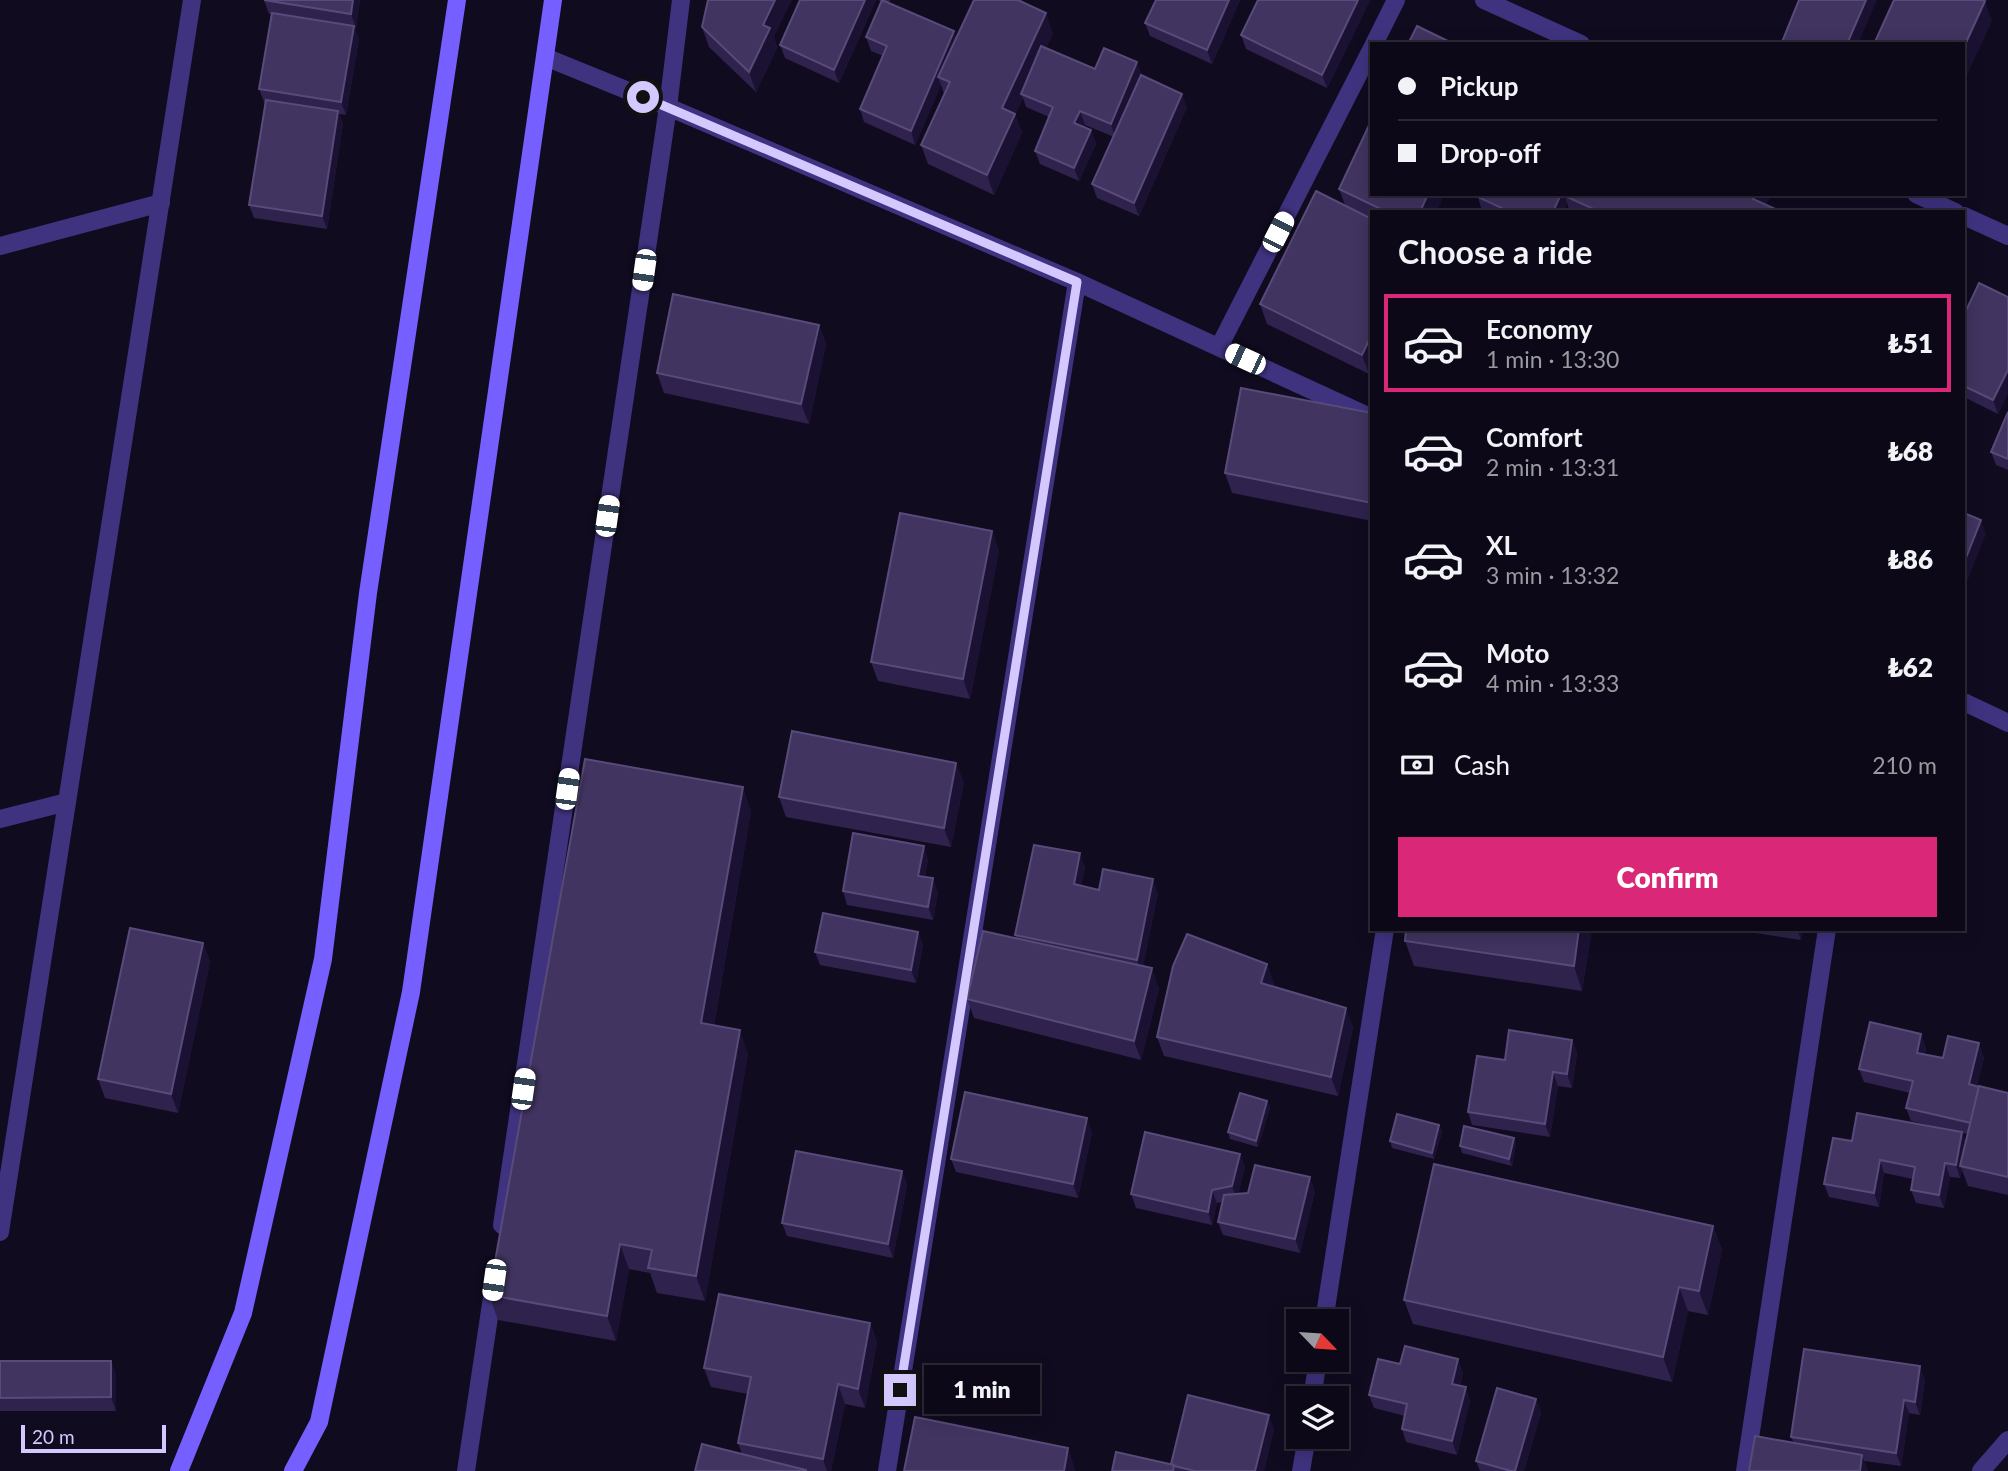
<!DOCTYPE html>
<meta charset="utf-8">
<style>
:root{--surface:#0c0817;--page:#151120;--text:#f1f3f6;--muted:#9a9aa1;--line:#2c2936;--accent:#db2777}
body{margin:0;font-family:Lato,sans-serif;background:var(--page);color:var(--text);height:100vh;display:flex;flex-direction:column;font-size:26px;white-space:nowrap}
*{box-sizing:border-box;margin:0}
p{font-size:23px;color:var(--muted)}
.icon{flex:none;width:38px;height:38px;fill:none;stroke:currentColor;stroke-width:2;stroke-linecap:round;stroke-linejoin:round}
.map{position:relative;flex:1;overflow:hidden}
.drawer{position:absolute;left:1370px;top:210px;width:595px;height:721px;display:flex;flex-direction:column;background:var(--surface);border-radius:0px;box-shadow:0 4px 18px #0003,0 0 0 2px var(--line)}
.drawer>*{flex:none}
.guide{position:absolute;left:1370px;top:42px;width:595px;height:154px;border-radius:0px;box-shadow:0 4px 18px #0003,0 0 0 2px var(--line);display:grid;align-content:center;height:154px;padding:0 28px;background:var(--surface)}
.needle{width:46px;rotate:115deg}
.tools{position:absolute;left:1286px;top:1309px;display:grid;gap:14px}
.tools a{display:grid;place-items:center;width:63px;height:63px;border-radius:0px;background:var(--surface);box-shadow:0 4px 18px #0003,0 0 0 2px var(--line);font-size:35px}
.scale{position:absolute;left:21px;bottom:18px;width:145px;box-sizing:border-box;padding-left:7px;border:4px solid #d5c8ff;border-top:0;font-size:19px;line-height:24px;white-space:nowrap;color:#d5c8ff;-webkit-text-stroke:5px #100b1f;paint-order:stroke}
.end{position:absolute;width:32px;height:32px;margin:-16px;border:9px solid #d5c8ff;background:#111;box-shadow:0 0 0 4px #111}
.from{border-radius:50%}
.bubble{position:absolute;height:49px;border-radius:0px;background:var(--surface);box-shadow:0 4px 18px #0003,0 0 0 2px var(--line);font-size:23px;font-weight:800;line-height:49px;text-align:center}
.car{position:absolute;width:21px;height:42px;margin:-21px -10px;border-radius:9px;box-shadow:0 0 5px 2px #0007;background:linear-gradient(#fff 24%,#345 0 40%,#fff 0 76%,#345 0 86%,#fff 0)}
.guide b{display:flex;align-items:center;gap:24px;height:66px;font-size:26px}
.guide b+b{border-top:2px solid var(--line)}
.guide i{width:18px;height:18px;background:var(--text)}
ul{padding:0;list-style:none}
li{display:flex;align-items:center;gap:21px;height:98px;margin:0 14px 10px;padding:0 14px;border:4px solid transparent;border-radius:0px}
li div{flex:1}
li b{display:block;font-size:26px}
li em{font-style:normal;font-weight:800}
li.active{border-color:var(--accent)}
li>.icon{width:63px;height:63px;stroke-width:1.5}
h2{padding:0 28px;font-size:32px;line-height:84px}
.pay{display:flex;align-items:center;gap:18px;height:77px;padding:0 28px;font-size:26px}
.pay p{margin-inline-start:auto}
.button{display:flex;gap:14px;margin-top:auto;padding:14px 28px}
.button a{flex:1;height:80px;border-radius:0px;background:var(--accent);color:#fff;font-size:28px;font-weight:800;line-height:80px;text-align:center}
.map>svg:first-child{display:block}
.lines{fill:none;stroke-linecap:round;stroke-linejoin:round}
.street{stroke:#3f3380;stroke-width:18}
.secondary{stroke:#755fff;stroke-width:18}
.wall{fill:#2f224d;fill-rule:evenodd}
.shaded-wall{fill:#1b1233}
.building{fill:#413460;stroke:#584b79;stroke-width:2}
.route{stroke:#d5c8ff;stroke-width:9}
</style>
<div class="map">
<svg width="2008" height="1471" viewBox="0 0 2008 1471">
<rect width="100%" height="100%" fill="#100b1f"/>
<g class="lines">
<g class="street">
<polyline points="1484,0 1581,44"/>
<polyline points="1374,44 1396,0"/>
<polyline points="545,57 668,107 1077,282 1372,418"/>
<polyline points="1916,194 1955,212"/>
<polyline points="1964,216 2008,236"/>
<polyline points="0,246 161,203"/>
<polyline points="1219,347 1372,48"/>
<polyline points="1964,702 2008,723"/>
<polyline points="0,819 67,802"/>
<polyline points="502,1225 668,107 681,0"/>
<polyline points="0,1232 192,0"/>
<polyline points="1324,1321 1385,929"/>
<polyline points="1312,1398 1318,1360"/>
<polyline points="466,1471 495,1277"/>
<polyline points="887,1471 1077,282"/>
<polyline points="1301,1471 1307,1437"/>
<polyline points="1745,1471 1827,929"/>
<polyline points="1981,1471 2008,1440"/>
</g>
<g class="secondary">
<polyline points="179,1471 243,1313 323,959 368,593 457,0"/>
<polyline points="293,1471 319,1422 411,992 553,0"/>
</g>
</g>
<g class="wall">
<polygon points="264,0 360,0 356,28 354,27 359,39 346,115 339,114 343,124 327,229 254,218 249,205 265,103 264,102 259,89 271,14 269,14"/>
<polygon points="800,0 876,0 839,83 785,58 780,45"/>
<polygon points="878,0 890,0 889,3 956,38 1053,33 1046,48 1095,69 1142,76 1187,107 1139,216 1097,198 1092,184 1114,137 1085,125 1084,127 1091,130 1096,144 1079,181 1040,164 1035,151 1049,117 1026,107 1023,98 1015,114 1022,133 994,195 928,164 921,145 944,94 941,85 915,145 864,122 860,109 883,56 871,51 866,37 881,1"/>
<polygon points="1156,0 1240,0 1212,64 1150,36 1145,23"/>
<polygon points="1370,0 1327,88 1246,49 1241,35"/>
<polygon points="702,27 774,37 777,48 756,92 709,47"/>
<polygon points="1339,189 1436,212 1372,212 1372,368 1369,374 1267,324 1260,304 1345,205"/>
<polygon points="1479,194 1771,194 1766,205 1782,212 1570,212 1567,203 1564,212 1484,212 1482,211 1478,197"/>
<polygon points="2008,297 2008,393 1998,414 1964,397 1964,315"/>
<polygon points="819,325 826,344 809,424 664,393 657,373"/>
<polygon points="2008,412 2008,470 1996,465 1991,452"/>
<polygon points="1372,413 1372,521 1232,493 1225,473"/>
<polygon points="992,531 999,551 970,699 878,681 871,662"/>
<polygon points="964,782 951,847 786,817 779,797"/>
<polygon points="751,811 714,1025 748,1054 705,1301 657,1293 650,1273 629,1269 616,1341 498,1320 489,1295"/>
<polygon points="928,859 925,877 938,892 933,920 847,905 843,891"/>
<polygon points="1085,867 1081,886 1099,890 1158,893 1143,966 1159,988 1141,1060 974,1018 967,999 1017,939 1015,935"/>
<polygon points="1406,929 1592,929 1582,991 1414,966 1405,941"/>
<polygon points="1729,929 1802,929 1801,940"/>
<polygon points="918,932 923,945 916,983 820,965 815,952"/>
<polygon points="203,943 210,962 178,1113 105,1098 98,1079"/>
<polygon points="1267,964 1274,984 1273,986 1353,1027 1338,1096 1164,1056 1157,1037"/>
<polygon points="1572,1040 1577,1053 1572,1088 1558,1086 1550,1137 1472,1125 1468,1112 1505,1060"/>
<path d="M1926,1047L1925,1054L1943,1058L1984,1057L1977,1086L2008,1093V1195L1968,1186L1962,1170L1960,1178L1950,1177L1944,1208L1916,1203L1911,1190L1913,1179L1884,1173L1879,1207L1829,1197L1824,1184L1852,1141L1947,1129L1911,1121L1906,1108L1910,1093L1864,1082L1859,1069ZM1962,1133L1968,1134L1966,1143Z"/>
<polygon points="1267,1101 1270,1108 1258,1147 1230,1139 1228,1132"/>
<polygon points="1439,1125 1442,1132 1434,1159 1392,1148 1390,1141"/>
<polygon points="1092,1132 1078,1198 956,1172 951,1159"/>
<polygon points="1514,1138 1516,1144 1512,1166 1462,1153 1460,1146"/>
<polygon points="1240,1154 1245,1167 1238,1194 1315,1191 1300,1253 1223,1235 1218,1222 1222,1202 1217,1203 1212,1225 1136,1208 1131,1194"/>
<polygon points="902,1171 907,1185 893,1258 787,1236 782,1223"/>
<polygon points="1713,1226 1722,1250 1708,1315 1688,1311 1672,1382 1413,1324 1404,1300"/>
<polygon points="870,1323 877,1342 865,1408 845,1404 831,1471 695,1471 742,1454 738,1443 748,1394 711,1387 704,1368"/>
<polygon points="0,1361 111,1361 116,1375 116,1411 0,1411"/>
<polygon points="1400,1364 1463,1372 1460,1386 1470,1401 1457,1455 1406,1442 1402,1429 1405,1416 1374,1408 1369,1395"/>
<polygon points="1925,1380 1920,1415 1909,1413 1901,1466 1864,1461 1868,1471 1749,1471 1794,1443 1791,1437"/>
<polygon points="1536,1399 1541,1413 1524,1471 1480,1471 1476,1461"/>
<polygon points="1274,1429 1264,1471 1112,1471 1171,1464"/>
</g>
<g class="shaded-wall">
<polygon points="353,0 360,0 356,28 351,14"/>
<polygon points="775,0 792,0 774,37 777,48 756,92 749,72 763,25"/>
<polygon points="865,0 876,0 839,83 834,70"/>
<polygon points="1229,0 1240,0 1212,64 1207,50"/>
<polygon points="1358,0 1370,0 1327,88 1322,75"/>
<polygon points="1866,0 1877,0 1858,44 1847,44"/>
<polygon points="1985,1 1992,21 1964,82 1964,47"/>
<polygon points="1046,13 1053,33 1024,95 1021,94 1023,98 1015,114 1022,133 994,195 987,175 1002,108"/>
<polygon points="354,26 359,39 346,115 341,102"/>
<polygon points="954,31 959,45 938,77 941,85 915,145 911,131"/>
<polygon points="1137,62 1142,75 1115,137 1111,124"/>
<polygon points="1182,94 1187,107 1139,216 1134,203"/>
<polygon points="338,111 343,124 327,229 322,216"/>
<polygon points="1080,111 1085,125 1079,137 1074,123"/>
<polygon points="1091,130 1096,144 1079,181 1074,168"/>
<polygon points="1428,194 1445,194 1436,212 1420,212"/>
<polygon points="1561,194 1571,194 1565,196 1567,203 1564,212 1553,212"/>
<polygon points="1755,194 1771,194 1763,212 1753,199"/>
<polygon points="819,325 826,344 809,424 801,404"/>
<polygon points="1372,334 1372,368 1369,374 1362,355"/>
<polygon points="2008,370 2008,393 1998,414 1993,400"/>
<polygon points="1981,520 1986,534 1964,589 1964,563"/>
<polygon points="992,531 999,551 970,699 963,679"/>
<polygon points="956,763 964,782 951,847 944,828"/>
<polygon points="743,787 751,811 710,1047 701,1023"/>
<polygon points="924,846 928,859 923,889 918,876"/>
<polygon points="1080,853 1085,867 1079,898 1074,884"/>
<polygon points="933,878 938,892 933,920 928,907"/>
<polygon points="1153,879 1158,893 1142,973 1137,960"/>
<polygon points="1579,929 1592,929 1582,991 1574,966"/>
<polygon points="1797,929 1802,929 1801,940"/>
<polygon points="918,932 923,945 916,983 911,970"/>
<polygon points="203,943 210,962 178,1113 171,1094"/>
<polygon points="1267,964 1274,984 1268,1002 1261,983"/>
<polygon points="1152,968 1159,988 1141,1060 1134,1041"/>
<polygon points="1346,1008 1353,1027 1338,1096 1331,1077"/>
<polygon points="740,1030 748,1054 705,1301 696,1276"/>
<polygon points="1921,1034 1926,1047 1922,1066 1917,1053"/>
<polygon points="1572,1040 1577,1053 1572,1088 1567,1074"/>
<polygon points="1979,1043 1984,1057 1974,1098 1969,1084"/>
<polygon points="1553,1072 1558,1086 1550,1137 1545,1124"/>
<polygon points="1267,1101 1270,1108 1258,1147 1256,1141"/>
<polygon points="1087,1118 1092,1132 1078,1198 1073,1184"/>
<polygon points="1439,1125 1442,1132 1434,1159 1432,1153"/>
<polygon points="1962,1132 1967,1146 1960,1166 1962,1170 1960,1178 1956,1165"/>
<polygon points="1514,1138 1516,1144 1512,1166 1509,1159"/>
<polygon points="1240,1154 1245,1167 1237,1200 1232,1186"/>
<polygon points="1880,1160 1884,1173 1879,1207 1874,1193"/>
<polygon points="1945,1163 1950,1177 1944,1208 1939,1195"/>
<polygon points="902,1171 907,1185 893,1258 888,1244"/>
<polygon points="1310,1177 1315,1191 1300,1253 1295,1239"/>
<polygon points="1212,1190 1217,1203 1212,1225 1208,1212"/>
<polygon points="1713,1226 1722,1250 1708,1315 1699,1291"/>
<polygon points="620,1244 629,1269 616,1341 607,1316"/>
<polygon points="1679,1287 1688,1311 1672,1382 1663,1357"/>
<polygon points="870,1323 877,1342 865,1408 858,1389"/>
<polygon points="1458,1359 1463,1372 1457,1397 1452,1384"/>
<polygon points="111,1361 116,1375 116,1411 111,1397"/>
<polygon points="1920,1366 1925,1380 1920,1415 1915,1402"/>
<polygon points="838,1384 845,1404 831,1471 827,1471 823,1459"/>
<polygon points="1466,1387 1470,1401 1457,1455 1452,1441"/>
<polygon points="1536,1399 1541,1413 1524,1471 1515,1471"/>
<polygon points="1904,1400 1909,1413 1901,1466 1896,1453"/>
<polygon points="1269,1415 1274,1429 1264,1471 1255,1471"/>
<polygon points="1068,1448 1075,1468 1075,1471 1064,1471"/>
<polygon points="1862,1455 1868,1471 1860,1471"/>
</g>
<g class="building">
<polygon points="264,0 353,0 351,14"/>
<polygon points="708,0 775,0 763,25 770,28 749,72 702,27"/>
<polygon points="800,0 865,0 834,70 780,45"/>
<polygon points="882,0 954,31 911,131 860,109 887,46 866,37"/>
<polygon points="974,0 1018,0 1046,13 1002,108 1015,114 987,175 921,145 950,82 938,77"/>
<polygon points="1156,0 1229,0 1207,50 1145,23"/>
<polygon points="1258,0 1358,0 1322,75 1241,35"/>
<polygon points="1799,0 1866,0 1847,44 1786,44 1782,42"/>
<polygon points="1894,0 1982,0 1985,1 1964,47 1964,44 1874,44"/>
<polygon points="272,13 354,26 341,102 259,89"/>
<polygon points="1417,26 1454,44 1408,44"/>
<polygon points="1041,46 1095,69 1104,48 1137,62 1111,124 1080,111 1074,123 1091,130 1074,168 1035,151 1053,107 1021,94"/>
<polygon points="1141,75 1182,94 1134,203 1092,184"/>
<polygon points="266,100 338,111 322,216 249,205"/>
<polygon points="1372,119 1372,194 1428,194 1420,212 1387,212 1339,189"/>
<polygon points="1316,191 1372,219 1372,334 1362,355 1260,304"/>
<polygon points="1479,194 1561,194 1553,212 1510,212 1478,197"/>
<polygon points="1566,194 1755,194 1753,199 1782,212 1600,212 1565,196"/>
<polygon points="1979,283 2008,297 2008,370 1993,400 1964,386 1964,315"/>
<polygon points="673,294 819,325 801,404 657,373"/>
<polygon points="1241,388 1372,413 1372,503 1225,473"/>
<polygon points="2008,412 2008,459 1991,452"/>
<polygon points="900,513 992,531 963,679 871,662"/>
<polygon points="1964,513 1981,520 1964,563"/>
<polygon points="792,731 956,763 944,828 779,797"/>
<polygon points="585,759 743,787 701,1023 740,1030 696,1276 648,1268 652,1250 620,1244 607,1316 489,1295"/>
<polygon points="853,833 924,846 918,876 933,878 928,907 843,891"/>
<polygon points="1034,845 1080,853 1074,884 1099,890 1103,869 1153,879 1137,960 1015,935"/>
<polygon points="823,913 918,932 911,970 815,952"/>
<polygon points="130,928 203,943 171,1094 98,1079"/>
<polygon points="1406,929 1579,929 1574,966 1405,941"/>
<polygon points="983,931 1152,968 1134,1041 967,999"/>
<polygon points="1187,934 1267,964 1261,983 1346,1008 1331,1077 1157,1037 1173,966"/>
<polygon points="1870,1022 1921,1034 1917,1053 1943,1058 1948,1036 1979,1043 1969,1084 1979,1087 1971,1123 1906,1108 1913,1081 1859,1069"/>
<polygon points="1509,1030 1572,1040 1567,1074 1553,1072 1545,1124 1468,1112 1477,1056 1505,1060"/>
<polygon points="1979,1086 2008,1093 2008,1177 1960,1166"/>
<polygon points="965,1092 1087,1118 1073,1184 951,1159"/>
<polygon points="1240,1093 1267,1101 1256,1141 1228,1132"/>
<polygon points="1857,1113 1962,1132 1956,1165 1945,1163 1939,1195 1911,1190 1915,1167 1880,1160 1874,1193 1824,1184 1833,1138 1852,1141"/>
<polygon points="1397,1114 1439,1125 1432,1153 1390,1141"/>
<polygon points="1464,1126 1514,1138 1509,1159 1460,1146"/>
<polygon points="1145,1132 1240,1154 1232,1186 1212,1190 1208,1212 1131,1194"/>
<polygon points="796,1151 902,1171 888,1244 782,1223"/>
<polygon points="1434,1164 1713,1226 1699,1291 1679,1287 1663,1357 1404,1300"/>
<polygon points="1255,1165 1310,1177 1295,1239 1218,1222 1224,1195 1248,1193"/>
<polygon points="719,1294 870,1323 858,1389 838,1384 823,1459 738,1443 751,1377 704,1368"/>
<polygon points="1405,1346 1458,1359 1452,1384 1466,1387 1452,1441 1402,1429 1407,1404 1369,1395 1378,1359 1400,1364"/>
<polygon points="1804,1349 1920,1366 1915,1402 1904,1400 1896,1453 1791,1437"/>
<polygon points="0,1361 111,1361 111,1397 0,1398"/>
<polygon points="1497,1388 1536,1399 1515,1471 1511,1471 1476,1461"/>
<polygon points="1188,1395 1269,1415 1255,1471 1195,1471 1174,1466 1174,1465 1171,1464"/>
<polygon points="915,1417 1068,1448 1064,1471 904,1471"/>
<polygon points="1755,1436 1862,1455 1860,1471 1749,1471"/>
<polygon points="702,1444 806,1470 806,1471 695,1471"/>
<polygon points="1116,1452 1174,1465 1173,1471 1112,1471"/>
</g>
<g class="lines">
<polyline class="route" points="643,97 1077,282 900,1390"/>
</g>
</svg>
<div class="tools">
<a><svg class="needle" viewBox="-14 -14 28 28"><path d="M0-13l5 13h-10z" fill="#e53935"/><path d="M0 13l5-13h-10z" fill="#9a9aa1"/></svg></a>
<a><svg class="icon" aria-label="layers" viewBox="0 0 24 24"><path d="M12 4l9 5-9 5-9-5zM3 14l9 5 9-5"/></svg></a>
</div>
<div class="scale">20 m</div>
<i class="end from" style="left:643px;top:97px"></i>
<i class="end" style="left:900px;top:1390px"></i>
<div class="bubble" style="left:924px;top:1365px;width:116px">1 min</div>
<i class="car" style="left:1278px;top:232px;rotate:27deg"></i>
<i class="car" style="left:644px;top:270px;rotate:188deg"></i>
<i class="car" style="left:1245px;top:359px;rotate:295deg"></i>
<i class="car" style="left:607px;top:516px;rotate:8deg"></i>
<i class="car" style="left:567px;top:789px;rotate:8deg"></i>
<i class="car" style="left:523px;top:1089px;rotate:8deg"></i>
<i class="car" style="left:494px;top:1280px;rotate:188deg"></i>
<div class="guide">
<b><i class="from"></i>Pickup</b>
<b><i></i>Drop-off</b>
</div>
<section class="drawer">
<h2>Choose a ride</h2>
<ul>
<li class="active"><svg class="icon" aria-label="car" viewBox="0 0 24 24"><path d="M5 17H2v-5l4-1 3-4h7l3 4 3 1v5h-3M9 17h6M6 11h13"/><circle cx="7" cy="17" r="2"/><circle cx="17" cy="17" r="2"/></svg><div><b>Economy</b><p>1 min · 13:30</p></div><em>₺51</em></li>
<li><svg class="icon" aria-label="car" viewBox="0 0 24 24"><path d="M5 17H2v-5l4-1 3-4h7l3 4 3 1v5h-3M9 17h6M6 11h13"/><circle cx="7" cy="17" r="2"/><circle cx="17" cy="17" r="2"/></svg><div><b>Comfort</b><p>2 min · 13:31</p></div><em>₺68</em></li>
<li><svg class="icon" aria-label="car" viewBox="0 0 24 24"><path d="M5 17H2v-5l4-1 3-4h7l3 4 3 1v5h-3M9 17h6M6 11h13"/><circle cx="7" cy="17" r="2"/><circle cx="17" cy="17" r="2"/></svg><div><b>XL</b><p>3 min · 13:32</p></div><em>₺86</em></li>
<li><svg class="icon" aria-label="car" viewBox="0 0 24 24"><path d="M5 17H2v-5l4-1 3-4h7l3 4 3 1v5h-3M9 17h6M6 11h13"/><circle cx="7" cy="17" r="2"/><circle cx="17" cy="17" r="2"/></svg><div><b>Moto</b><p>4 min · 13:33</p></div><em>₺62</em></li>
</ul>
<div class="pay"><svg class="icon" aria-label="cash" viewBox="0 0 24 24"><path d="M3 7h18v10H3z"/><circle cx="12" cy="12" r="2"/></svg>Cash<p>210 m</p></div>
<div class="button"><a>Confirm</a></div>
</section>
</div>
